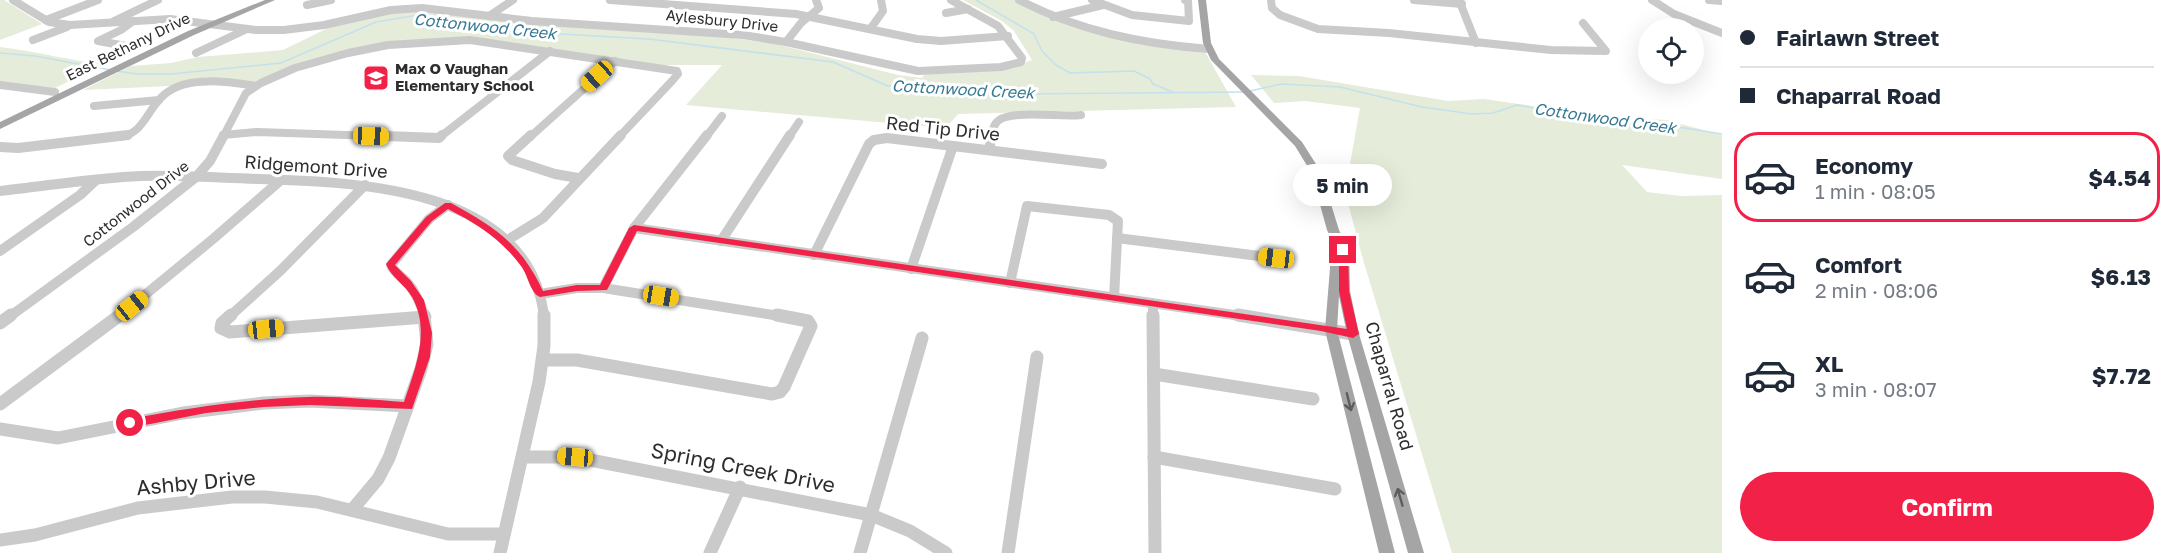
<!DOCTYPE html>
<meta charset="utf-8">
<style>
:root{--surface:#fff;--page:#f6f6f7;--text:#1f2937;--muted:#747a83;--line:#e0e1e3;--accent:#f12147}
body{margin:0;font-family:"Golos Text",sans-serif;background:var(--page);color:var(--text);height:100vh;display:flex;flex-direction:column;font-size:22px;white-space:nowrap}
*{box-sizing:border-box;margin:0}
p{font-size:20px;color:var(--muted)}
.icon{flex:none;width:33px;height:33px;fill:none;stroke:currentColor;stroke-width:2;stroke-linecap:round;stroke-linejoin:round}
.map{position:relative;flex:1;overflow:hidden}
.details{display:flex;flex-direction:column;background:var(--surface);width:450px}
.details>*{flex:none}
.hud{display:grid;align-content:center;height:132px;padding:0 18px;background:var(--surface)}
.buttons{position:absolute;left:1638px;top:18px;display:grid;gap:12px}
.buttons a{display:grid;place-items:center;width:66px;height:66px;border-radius:50%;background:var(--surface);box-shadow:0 6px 24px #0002;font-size:30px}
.end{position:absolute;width:27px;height:27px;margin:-14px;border:8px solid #f12147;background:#fff;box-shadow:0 0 0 3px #fff}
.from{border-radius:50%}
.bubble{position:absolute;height:42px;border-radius:21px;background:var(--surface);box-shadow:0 6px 24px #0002;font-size:20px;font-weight:700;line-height:42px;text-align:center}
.car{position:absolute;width:18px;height:36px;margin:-18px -9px;border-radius:8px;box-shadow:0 0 4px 2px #0007;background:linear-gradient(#f5c518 24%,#345 0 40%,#f5c518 0 76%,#345 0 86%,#f5c518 0)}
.hud b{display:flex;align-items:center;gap:21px;height:57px;font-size:22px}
.hud b+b{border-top:2px solid var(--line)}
.hud i{width:15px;height:15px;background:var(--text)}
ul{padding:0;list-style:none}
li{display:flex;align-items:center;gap:18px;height:90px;margin:0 12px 9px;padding:0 6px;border:3px solid transparent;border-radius:24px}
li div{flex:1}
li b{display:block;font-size:22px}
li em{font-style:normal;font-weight:700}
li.on{border-color:var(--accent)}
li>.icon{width:54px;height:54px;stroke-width:1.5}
.action{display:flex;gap:12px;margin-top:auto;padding:12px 18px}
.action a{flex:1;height:69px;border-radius:36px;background:var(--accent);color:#fff;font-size:24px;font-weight:700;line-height:69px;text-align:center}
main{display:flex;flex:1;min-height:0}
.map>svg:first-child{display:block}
.green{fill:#e5ecd9}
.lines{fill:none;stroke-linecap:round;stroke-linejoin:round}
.stream{stroke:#c3e1ed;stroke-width:1.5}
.minor-far2{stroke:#cacaca;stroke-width:8}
.minor-far1{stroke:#cacaca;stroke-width:10}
.minor{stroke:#cacaca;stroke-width:13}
.major{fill:#a5a5a5;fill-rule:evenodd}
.oneway{stroke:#5d5d5d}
.route{fill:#f12147}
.labels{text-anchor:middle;stroke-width:6;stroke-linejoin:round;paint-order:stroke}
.far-street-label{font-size:15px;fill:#2d2d2d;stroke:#fff}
.far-poi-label{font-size:15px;font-weight:bold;fill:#2d2d2d;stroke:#fff;text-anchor:start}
.far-water-label{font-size:16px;font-style:italic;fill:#367994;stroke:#fff}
.street-label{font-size:18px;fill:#2d2d2d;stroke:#fff}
.near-street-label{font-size:21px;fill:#2d2d2d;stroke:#fff}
</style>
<main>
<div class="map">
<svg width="1722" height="553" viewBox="0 0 1722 553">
<rect width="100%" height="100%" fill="#fff"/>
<g class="green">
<polygon points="0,0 4,0 42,24 0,40"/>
<polygon points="963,0 1016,0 1064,23 1204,50 1236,107 958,114 946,128 686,105 722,65 656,65 492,40 379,45 257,82 83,90 131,66 171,63 198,57 283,50 332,26 388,13 435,11 510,22 712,35 776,44 898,75 922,78 925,74 1011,68 1032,60 1014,31 1002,21"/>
<path d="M0,47C36,51 70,61 105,64L55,88L0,82Z"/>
<polygon points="1251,75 1299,76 1448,101 1484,99 1612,117 1666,120 1722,135 1722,179 1622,165 1647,192 1681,196 1722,195 1722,553 1452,553 1364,263 1345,192 1360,108 1305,101 1274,103"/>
</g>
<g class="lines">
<g class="stream">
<polyline points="976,0 1034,34 1042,51 1056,65 1070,73 1134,71 1150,79 1153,84 1173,92"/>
<polyline points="0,53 35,56 111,70"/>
<polyline points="116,71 137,74 171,74 281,63 376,22 418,15 507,31 649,39 833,62 888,86 1013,94 1244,92"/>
<polyline points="1250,91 1281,84 1340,87 1422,107 1472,114 1493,113 1517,105 1622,123 1685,128 1722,134"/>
</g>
<g class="minor-far2">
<polyline points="13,0 49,22 70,25 170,19 256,30 284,30 324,25 391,10 422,8 532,21 743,35 786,42 918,71 1001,67 1021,62 1022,58 998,26 951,0"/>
<polyline points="610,0 796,14 917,39 941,41 1008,36"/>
<path d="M1019,0C1079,31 1142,44 1209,49"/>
<polyline points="1092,0 1132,15 1189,21 1188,0 1185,0"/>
<polyline points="1271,0 1272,8 1280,15 1318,29 1389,33 1551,50 1606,51 1583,23"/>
<polyline points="1414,0 1462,4"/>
<polyline points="1459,0 1476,43"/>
<polyline points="1652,0 1674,14 1722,33"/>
<polyline points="1709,0 1722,1"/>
<polyline points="307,5 331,0"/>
<polyline points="946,13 968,9"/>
<polyline points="489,16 513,0"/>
<polyline points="1053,17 1103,5"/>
<polyline points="46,20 98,0"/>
<polyline points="114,21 158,0"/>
<polyline points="871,28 883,11 881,0"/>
<polyline points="33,40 67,27"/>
<polyline points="786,42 801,23 819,8 816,0"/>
<polyline points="132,47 98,41 121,30 133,21"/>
<polyline points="196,53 247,29"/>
<polyline points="0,85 55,92"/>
<polyline points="94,106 159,100"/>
<polyline points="223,135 257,132 405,137"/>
<path d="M119,137C145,134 147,108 165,94C187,75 230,82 256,86"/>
<polyline points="223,137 246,93 261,83 295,68 348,53 388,45 470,40 677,71 678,74 672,81 619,137"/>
<polyline points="440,137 550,51"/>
<polyline points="530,137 615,61"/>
<polyline points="706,137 722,116"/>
<polyline points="789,137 799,122"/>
<path d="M992,137C992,133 993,127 996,123C1006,108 1063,118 1081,115"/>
</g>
<g class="minor-far1">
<polyline points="359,135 439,138 442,135"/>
<polyline points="531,135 508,156 512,160 555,174 578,178"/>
<polyline points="0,147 18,148 128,135"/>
<polyline points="989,150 992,135"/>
<path d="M0,191C47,186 93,178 141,176C180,175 220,178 259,179C356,182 530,187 544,317"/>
<polyline points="634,228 1248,317"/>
<polyline points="1117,238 1283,259"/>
<polyline points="506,241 543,218 621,135"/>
<polyline points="721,241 790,135"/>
<polyline points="0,251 80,195 96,180"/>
<polyline points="814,255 869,144 874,140 887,138 1102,164"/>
<polyline points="911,269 953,146"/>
<polyline points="1010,283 1027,206 1109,215 1118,221 1114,298"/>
<polyline points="603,288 634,228 707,135"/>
<polyline points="540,294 577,288 603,288 786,317"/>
<polyline points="1153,304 1153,317"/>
<polyline points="9,317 133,227 196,177 210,161 224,135"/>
<polyline points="118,317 213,239 281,180"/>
<polyline points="229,317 280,271 365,185"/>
<path d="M425,317C421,305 416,292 407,282C402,276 394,273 391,265L429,219L448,205"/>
</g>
<g class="minor">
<polyline points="231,315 222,323 221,328 230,332 425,317"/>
<polyline points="1153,315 1155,553"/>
<polyline points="1238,315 1353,334"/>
<polyline points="0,323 11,315"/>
<polyline points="544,360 577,360 772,394 780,392 784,387 811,326 808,321 777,315"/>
<polyline points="1154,374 1313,399"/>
<polyline points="0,404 120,315"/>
<polyline points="0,429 58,438 183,413 264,403 310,401 408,406"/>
<polyline points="523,457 575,457 871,515 910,531 946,553"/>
<polyline points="1154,457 1335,489"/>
<polyline points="352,510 378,479 389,458 421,369 427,344 424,315"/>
<polyline points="0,540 35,535 138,508 232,497 265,497 317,502 448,534 504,534"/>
<polyline points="500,553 539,382 544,346 544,315"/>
<polyline points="710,553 740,487"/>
<polyline points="860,553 922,338"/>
<polyline points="1008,553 1037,357"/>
</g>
<g class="major">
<polygon points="265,0 275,0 194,35 0,129 0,122 188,31"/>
<polygon points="1198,0 1206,0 1211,43 1219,59 1302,142 1321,172 1339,230 1349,250 1350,291 1359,334 1424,553 1408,553 1347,334 1339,296 1337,330 1395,553 1379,553 1325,330 1330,268 1329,247 1334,244 1327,230 1311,172 1295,146 1211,60 1203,43"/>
</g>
</g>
<defs><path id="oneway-shaft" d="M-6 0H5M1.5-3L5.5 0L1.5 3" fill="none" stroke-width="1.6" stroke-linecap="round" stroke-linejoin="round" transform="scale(1.5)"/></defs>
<g class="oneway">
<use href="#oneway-shaft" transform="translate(1349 402) rotate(76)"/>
<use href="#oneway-shaft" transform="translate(1400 497) rotate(-106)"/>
</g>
<path class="route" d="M445,203H451C495,227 521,244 543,291L577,285H600L629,228L634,225L1347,329L1339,291V250L1343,248L1348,250L1349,291L1359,334L1353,338L1321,331L637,231L607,290L577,291L540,297C530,293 528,275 521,266C501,239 477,224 448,209L432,221L395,265L411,281L424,300L432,333L430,357L412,409L310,405L264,407L206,413L130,428L126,426L124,423L130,419C189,408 247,399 308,397C339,396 372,400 404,402C415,369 431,331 412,297C405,285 391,277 386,264L426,217Z"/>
<defs>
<g id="school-square" transform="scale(1.35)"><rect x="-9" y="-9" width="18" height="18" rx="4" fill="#f12147" stroke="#fff"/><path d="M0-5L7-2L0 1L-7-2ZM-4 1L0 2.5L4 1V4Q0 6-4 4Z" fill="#fff"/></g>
</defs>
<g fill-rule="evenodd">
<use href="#school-square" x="376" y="78"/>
</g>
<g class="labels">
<g class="far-street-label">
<text transform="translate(722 21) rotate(6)" y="5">Aylesbury Drive</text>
<text transform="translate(128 47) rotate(-26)" y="5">East Bethany Drive</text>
<text transform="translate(136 204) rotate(-38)" y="5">Cottonwood Drive</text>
</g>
<g class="far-poi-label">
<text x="395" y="74">Max O Vaughan<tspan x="395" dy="17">Elementary School</tspan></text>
</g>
<g class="far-water-label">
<text transform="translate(485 26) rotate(6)" y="6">Cottonwood Creek</text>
<text transform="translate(963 89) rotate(3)" y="6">Cottonwood Creek</text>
<text transform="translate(1605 118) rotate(8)" y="6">Cottonwood Creek</text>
</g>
<g class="street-label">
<text transform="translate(943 129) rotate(6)" y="6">Red Tip Drive</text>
<text transform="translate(316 167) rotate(4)" y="6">Ridgemont Drive</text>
<text transform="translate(1389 386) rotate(74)" y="6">Chaparral Road</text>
</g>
<g class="near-street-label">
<text transform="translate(743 468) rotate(11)" y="7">Spring Creek Drive</text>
<text transform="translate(196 483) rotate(-5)" y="7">Ashby Drive</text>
</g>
</g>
</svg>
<div class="buttons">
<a><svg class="icon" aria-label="locate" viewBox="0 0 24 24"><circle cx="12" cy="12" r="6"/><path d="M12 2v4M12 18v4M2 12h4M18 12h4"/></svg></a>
</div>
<i class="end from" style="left:130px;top:423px"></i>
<i class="end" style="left:1343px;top:250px"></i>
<div class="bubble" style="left:1293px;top:164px;width:99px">5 min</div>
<i class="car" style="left:597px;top:76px;rotate:228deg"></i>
<i class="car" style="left:371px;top:136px;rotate:92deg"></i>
<i class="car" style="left:1276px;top:258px;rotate:277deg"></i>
<i class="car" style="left:661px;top:296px;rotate:99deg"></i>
<i class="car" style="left:132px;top:306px;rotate:51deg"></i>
<i class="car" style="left:266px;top:329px;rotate:84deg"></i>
<i class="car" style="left:575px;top:457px;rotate:275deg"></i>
</div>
<section class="details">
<div class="hud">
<b><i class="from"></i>Fairlawn Street</b>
<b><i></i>Chaparral Road</b>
</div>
<ul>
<li class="on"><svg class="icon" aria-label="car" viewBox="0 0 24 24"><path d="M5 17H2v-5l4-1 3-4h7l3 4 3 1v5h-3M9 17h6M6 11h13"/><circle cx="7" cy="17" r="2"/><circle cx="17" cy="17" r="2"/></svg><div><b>Economy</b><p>1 min · 08:05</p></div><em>$4.54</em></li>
<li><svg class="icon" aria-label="car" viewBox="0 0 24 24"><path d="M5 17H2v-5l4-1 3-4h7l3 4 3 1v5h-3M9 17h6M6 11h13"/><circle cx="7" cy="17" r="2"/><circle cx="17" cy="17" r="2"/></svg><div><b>Comfort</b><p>2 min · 08:06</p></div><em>$6.13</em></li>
<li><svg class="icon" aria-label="car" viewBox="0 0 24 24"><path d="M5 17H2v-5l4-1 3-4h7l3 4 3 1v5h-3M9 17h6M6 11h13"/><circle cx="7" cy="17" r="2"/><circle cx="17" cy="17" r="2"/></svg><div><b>XL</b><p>3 min · 08:07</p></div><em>$7.72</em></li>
</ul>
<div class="action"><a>Confirm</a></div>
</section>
</main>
